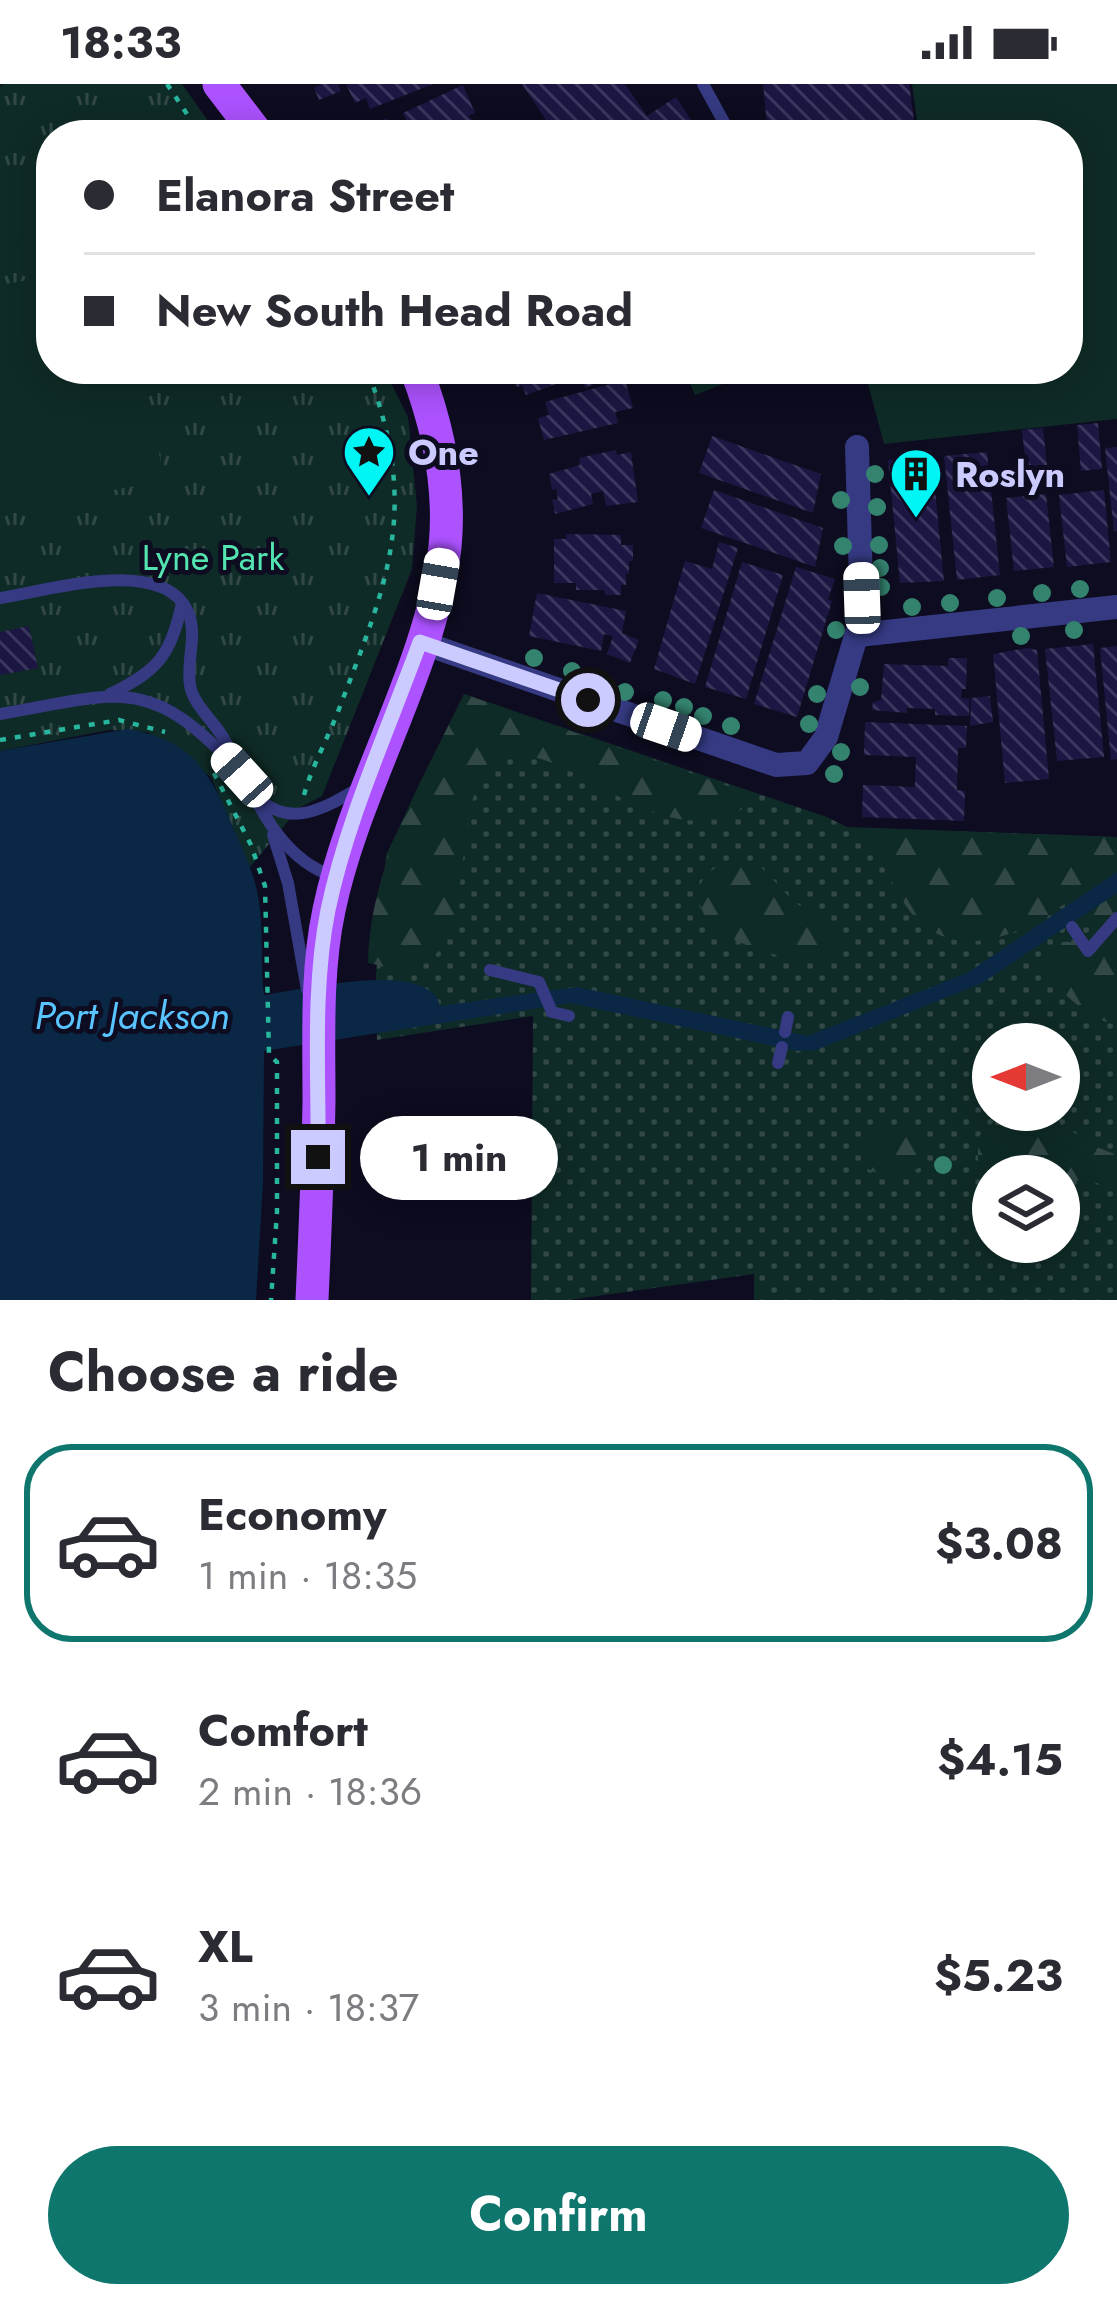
<!DOCTYPE html>
<meta charset="utf-8">
<style>
:root{--surface:#fff;--page:#f2f2f3;--text:#2b2b33;--muted:#7c7c81;--line:#e1e1e2;--accent:#0f766e}
body{margin:0;font-family:Jost,sans-serif;background:var(--page);color:var(--text);height:100vh;display:flex;flex-direction:column;font-size:45px;white-space:nowrap}
*{box-sizing:border-box;margin:0}
p{font-size:39px;color:var(--muted)}
.icon{flex:none;width:66px;height:66px;fill:none;stroke:currentColor;stroke-width:2;stroke-linecap:round;stroke-linejoin:round}
.map{position:relative;height:1216px;overflow:hidden}
.drawer{display:flex;flex-direction:column;background:var(--surface);flex:1}
.drawer>*{flex:none}
.guide{position:absolute;left:36px;top:36px;width:1047px;height:264px;border-radius:48px;box-shadow:0 6px 30px #0003;display:grid;align-content:center;height:264px;padding:0 48px;background:var(--surface)}
.needle{width:78px;rotate:270deg}
.tools{position:absolute;left:972px;top:939px;display:grid;gap:24px}
.tools a{display:grid;place-items:center;width:108px;height:108px;border-radius:50%;background:var(--surface);box-shadow:0 6px 30px #0003;font-size:60px}
.end{position:absolute;width:54px;height:54px;margin:-27px;border:15px solid #cccbff;background:#111;box-shadow:0 0 0 6px #111}
.from{border-radius:50%}
.bubble{position:absolute;height:84px;border-radius:42px;background:var(--surface);box-shadow:0 6px 30px #0003;font-size:39px;font-weight:700;line-height:84px;text-align:center}
.car{position:absolute;width:36px;height:72px;margin:-36px -18px;border-radius:15px;box-shadow:0 0 9px 3px #0007;background:linear-gradient(#fff 24%,#345 0 40%,#fff 0 76%,#345 0 86%,#fff 0)}
.guide b{display:flex;align-items:center;gap:42px;height:114px;font-size:45px}
.guide b+b{border-top:3px solid var(--line)}
.guide i{width:30px;height:30px;background:var(--text)}
ul{padding:0;list-style:none}
li{display:flex;align-items:center;gap:36px;height:198px;margin:0 24px 18px;padding:0 24px;border:6px solid transparent;border-radius:48px}
li div{flex:1}
li b{display:block;font-size:45px}
li em{font-style:normal;font-weight:700}
li.current{border-color:var(--accent)}
li>.icon{width:108px;height:108px;stroke-width:1.5}
h2{padding:0 48px;font-size:54px;line-height:144px}
.primary-button{display:flex;gap:24px;margin-top:auto;padding:24px 48px}
.primary-button a{flex:1;height:138px;border-radius:72px;background:var(--accent);color:#fff;font-size:48px;font-weight:700;line-height:138px;text-align:center}
.status{display:flex;justify-content:space-between;align-items:center;height:84px;padding:0 60px;background:var(--surface);direction:ltr}
.status svg{height:33px;fill:currentColor}
.map>svg:first-child{display:block}
.grass{fill:url(#grass-dots);fill-rule:evenodd}
.forest{fill:url(#forest-firs)}
.park{fill:url(#park-tufts)}
.pitch{fill:#0f2b27}
.water{fill:#0a2846}
.building{fill:url(#building-back-hatch)}
.lines{fill:none;stroke-linecap:round;stroke-linejoin:round}
.path{stroke:#28b69e;stroke-width:4.5;stroke-dasharray:6 9;stroke-linecap:butt}
.service{stroke:#353a82;stroke-width:12}
.minor{stroke:#353a82;stroke-width:24}
.primary{stroke:#ac52ff;stroke-width:33}
.tree{fill:#34836f}
.route{stroke:#cccbff;stroke-width:15}
.labels{text-anchor:middle;stroke-width:10;stroke-linejoin:round;paint-order:stroke}
.poi-label{font-size:36px;font-weight:bold;fill:#cccbff;stroke:#0d0c20;text-anchor:start}
.park-label{font-size:36px;fill:#53e4b0;stroke:#0d0c20}
.water-label{font-size:39px;font-style:italic;fill:#59c4ff;stroke:#0d0c20}
</style>
<div class="status"><b>18:33</b><svg viewBox="0 0 49 12"><path d="M0 12V9h3v3zM5 12V6h3v6zM10 12V3h3v9zM15 12V0h3v12zM26 1h20v11H26zM47 4h2v5h-2z"/></svg></div>
<div class="map">
<svg width="1117" height="1216" viewBox="0 0 1117 1216">
<defs>
<pattern id="grass-dots" width="8" height="8" patternUnits="userSpaceOnUse" patternTransform="scale(3)"><rect width="8" height="8" fill="#0f2b27"/><path d="M2 2h.1M6 6h.1" fill="none" stroke="#314847" stroke-width="1.8" stroke-linecap="round"/></pattern>
<pattern id="forest-firs" width="22" height="20" patternUnits="userSpaceOnUse" patternTransform="scale(3)"><rect width="22" height="20" fill="#0f2b27"/><path d="M5 1l3.5 6h-7zM16 11l3.5 6h-7z" fill="#314847"/></pattern>
<pattern id="park-tufts" width="24" height="20" patternUnits="userSpaceOnUse" patternTransform="scale(3)"><rect width="24" height="20" fill="#0f2b27"/><path d="M3 7l-1-3M5 7V3M7 7l1-3M15 17l-1-3M17 17v-4M19 17l1-3" fill="none" stroke="#314847"/></pattern>
<pattern id="building-back-hatch" width="6" height="6" patternUnits="userSpaceOnUse" patternTransform="scale(3)"><rect width="6" height="6" fill="#1b1742"/><path d="M-1 5l2 2M0 0l6 6M5-1l2 2" fill="none" stroke="#3b375e"/></pattern>
</defs>
<rect width="100%" height="100%" fill="#0d0c20"/>
<path class="grass" d="M464,610L827,733L847,743L1117,753V1216H754V1190L569,1216H531L533,932L377,956L376,891L386,771ZM993,960H1059V1026H993ZM993,1092H1059V1158H993Z"/>
<g class="forest">
<path d="M464,610L759,713C664,795 556,635 494,679C446,713 483,865 413,885C400,889 381,881 368,879C370,781 422,697 464,610Z"/>
<path d="M862,744L1117,753V780C1067,821 974,897 914,832C899,816 875,765 862,744Z"/>
<path d="M739,776L761,783L793,817L828,841L841,857L840,872L828,881C797,876 756,869 728,852C686,828 688,784 739,776Z"/>
<path d="M1117,811V941C1090,937 1045,899 1043,872C1059,852 1072,855 1091,869L1097,866L1104,852L1093,832L1096,822Z"/>
<polygon points="1005,1034 1057,1037 1094,1062 1117,1071 1117,1109 1095,1098 1059,1095 1059,1092 988,1093 978,1085 978,1053 993,1039"/>
<path d="M893,1041C918,1046 927,1057 921,1082C902,1097 885,1094 864,1083L863,1058L873,1046Z"/>
</g>
<polygon class="park" points="4,0 182,0 218,51 51,51 51,285 384,285 408,333 417,422 412,485 322,712 299,724 250,783 211,693 147,648 109,646 0,667 0,2"/>
<g class="pitch">
<polygon points="912,0 1117,0 1117,335 884,360 864,285 1068,285 1068,51 919,51"/>
<polygon points="39,77 51,102 51,141 0,165 0,95"/>
<polygon points="51,192 51,285 144,285 164,397 0,426 0,201"/>
<polygon points="684,285 760,285 695,311"/>
</g>
<path class="water" d="M128,645C195,657 211,690 235,748C245,770 256,794 259,818C264,849 260,881 264,911C301,906 429,874 440,922L577,903L808,952L967,889L1117,788V809L982,899L816,966L798,967L570,919L264,967L263,1099L256,1216H0V667Z"/>
<g class="building">
<polygon points="322,0 338,0 341,7 319,16 314,4"/>
<polygon points="346,0 433,0 370,25 366,14 355,19"/>
<polygon points="522,0 625,0 647,32 676,13 701,51 556,51"/>
<polygon points="763,0 909,0 916,51 768,51"/>
<polygon points="463,1 475,29 468,32 476,39 474,45 461,51 370,51 367,43 387,34 394,49 409,42 403,29"/>
<polygon points="510,285 592,285 597,299 585,304 581,291 526,311 522,301 517,303"/>
<polygon points="625,296 633,324 615,328 618,339 544,356 538,334 549,331 545,318"/>
<polygon points="1098,339 1102,385 1081,387 1077,341"/>
<polygon points="1043,344 1048,390 1027,392 1022,346"/>
<polygon points="712,352 821,390 813,429 699,389"/>
<polygon points="1117,363 1117,447 1114,447 1105,364"/>
<polygon points="616,366 617,371 631,368 638,418 606,422 603,407 591,410 593,420 555,430 552,416 558,415 556,405 552,406 549,390 580,381 579,374"/>
<polygon points="931,366 944,497 900,499 888,376 907,374 907,368"/>
<polygon points="987,368 1000,491 957,496 944,372"/>
<polygon points="714,406 823,444 815,483 701,444"/>
<polygon points="1104,406 1111,478 1067,483 1059,411"/>
<polygon points="1046,410 1054,483 1014,487 1006,414"/>
<polygon points="566,450 621,451 621,461 633,461 633,477 629,477 629,490 626,490 626,501 621,501 621,511 605,511 604,506 576,506 576,499 554,499 554,455 566,455"/>
<polygon points="719,458 738,464 695,600 654,585 685,477 712,485"/>
<polygon points="742,478 783,491 746,615 705,603"/>
<polygon points="796,483 835,495 828,515 832,517 797,633 754,620"/>
<polygon points="537,509 626,527 622,549 639,556 630,579 607,570 613,552 604,550 601,567 529,552"/>
<polygon points="29,542 38,584 0,591 0,548"/>
<polygon points="1093,560 1104,673 1057,677 1045,565"/>
<polygon points="1117,562 1117,675 1111,676 1100,564"/>
<polygon points="1027,564 1037,566 1049,695 1005,699 993,570"/>
<polygon points="948,574 967,574 966,605 962,605 961,614 969,615 969,632 935,631 935,625 907,624 907,629 872,626 873,618 881,616 884,580 948,582"/>
<polygon points="990,612 993,638 970,642 971,614"/>
<polygon points="865,638 967,642 966,664 958,664 957,706 965,707 964,737 862,733 863,701 915,703 916,673 864,671"/>
</g>
<g class="lines">
<g class="path">
<polyline points="167,0 201,51"/>
<polyline points="0,656 119,636 165,648"/>
<polyline points="214,689 251,761 265,802 269,971 277,978 277,1128 271,1216"/>
<path d="M304,711C312,682 328,654 339,625C389,494 420,425 367,285"/>
</g>
<g class="service">
<polyline points="703,0 731,51"/>
<path d="M0,514C47,507 163,471 188,528C198,552 186,576 190,601C193,621 214,637 224,655C254,706 273,773 335,793"/>
<path d="M110,610C158,587 171,571 182,519"/>
<path d="M0,630C113,611 148,588 233,681"/>
<path d="M260,716C294,745 328,722 361,703"/>
<polyline points="273,751 288,799 307,906"/>
<polyline points="1072,843 1088,867 1117,834"/>
<polyline points="490,886 539,898 552,928 569,932"/>
<polyline points="785,948 788,933"/>
<polyline points="778,979 782,963"/>
</g>
<g class="minor">
<polyline points="858,551 1117,523"/>
<polyline points="420,558 776,681 807,679 826,653 862,532 857,363"/>
</g>
<g class="primary">
<polyline points="219,0 258,51"/>
<path d="M312,1216C315,1149 318,1083 319,1016C319,953 316,887 329,826C354,704 431,585 445,463C451,402 438,342 416,285"/>
</g>
</g>
<g class="tree">
<circle cx="875" cy="390" r="9"/>
<circle cx="841" cy="416" r="9"/>
<circle cx="877" cy="423" r="9"/>
<circle cx="879" cy="461" r="9"/>
<circle cx="843" cy="462" r="9"/>
<circle cx="880" cy="484" r="9"/>
<circle cx="881" cy="503" r="9"/>
<circle cx="1080" cy="505" r="9"/>
<circle cx="1042" cy="509" r="9"/>
<circle cx="997" cy="514" r="9"/>
<circle cx="950" cy="519" r="9"/>
<circle cx="912" cy="523" r="9"/>
<circle cx="836" cy="546" r="9"/>
<circle cx="1074" cy="546" r="9"/>
<circle cx="1021" cy="552" r="9"/>
<circle cx="534" cy="574" r="9"/>
<circle cx="572" cy="587" r="9"/>
<circle cx="860" cy="603" r="9"/>
<circle cx="625" cy="608" r="9"/>
<circle cx="817" cy="610" r="9"/>
<circle cx="663" cy="616" r="9"/>
<circle cx="684" cy="623" r="9"/>
<circle cx="703" cy="632" r="9"/>
<circle cx="809" cy="640" r="9"/>
<circle cx="731" cy="642" r="9"/>
<circle cx="841" cy="668" r="9"/>
<circle cx="834" cy="690" r="9"/>
<circle cx="943" cy="1081" r="9"/>
</g>
<g class="lines">
<path class="route" d="M318,1073C319,992 312,906 328,826C347,735 388,646 420,558L588,616"/>
</g>
<defs>
<g id="sight-pin" transform="scale(2.7)"><path d="M0 17L-7.5 6A9.5 9.5 0 1 1 7.5 6Z" fill="#00f6f4" stroke="#0d0c20"/><path d="M0-6L1.8-2.2L6-1.7L2.9 1.2L3.7 5.4L0 3.3L-3.7 5.4L-2.9 1.2L-6-1.7L-1.8-2.2Z" fill="#111"/></g>
<g id="building-pin" transform="scale(2.7)"><path d="M0 17L-7.5 6A9.5 9.5 0 1 1 7.5 6Z" fill="#00f6f4" stroke="#0d0c20"/><path d="M-4-6H4V6H1V3H-1V6H-4ZM-2.5-4.3h1.7v1.8h-1.7ZM.8-4.3h1.7v1.8H.8ZM-2.5-1h1.7V.8h-1.7ZM.8-1h1.7V.8H.8Z" fill="#111"/></g>
</defs>
<g fill-rule="evenodd">
<use href="#sight-pin" x="369" y="368"/>
<use href="#building-pin" x="916" y="390"/>
</g>
<g class="labels">
<g class="poi-label">
<text x="408" y="381">One</text>
<text x="955" y="403">Roslyn</text>
</g>
<g class="park-label">
<text x="213" y="486">Lyne Park</text>
</g>
<g class="water-label">
<text x="132" y="945">Port Jackson</text>
</g>
</g>
</svg>
<div class="tools">
<a><svg class="needle" viewBox="-14 -14 28 28"><path d="M0-13l5 13h-10z" fill="#e53935"/><path d="M0 13l5-13h-10z" fill="#7c7c81"/></svg></a>
<a><svg class="icon" aria-label="layers" viewBox="0 0 24 24"><path d="M12 4l9 5-9 5-9-5zM3 14l9 5 9-5"/></svg></a>
</div>
<i class="end from" style="left:588px;top:616px"></i>
<i class="end" style="left:318px;top:1073px"></i>
<div class="bubble" style="left:360px;top:1032px;width:198px">1 min</div>
<i class="car" style="left:438px;top:500px;rotate:10deg"></i>
<i class="car" style="left:862px;top:514px;rotate:358deg"></i>
<i class="car" style="left:666px;top:643px;rotate:109deg"></i>
<i class="car" style="left:242px;top:691px;rotate:318deg"></i>
<div class="guide">
<b><i class="from"></i>Elanora Street</b>
<b><i></i>New South Head Road</b>
</div>
</div>
<section class="drawer">
<h2>Choose a ride</h2>
<ul>
<li class="current"><svg class="icon" aria-label="car" viewBox="0 0 24 24"><path d="M5 17H2v-5l4-1 3-4h7l3 4 3 1v5h-3M9 17h6M6 11h13"/><circle cx="7" cy="17" r="2"/><circle cx="17" cy="17" r="2"/></svg><div><b>Economy</b><p>1 min · 18:35</p></div><em>$3.08</em></li>
<li><svg class="icon" aria-label="car" viewBox="0 0 24 24"><path d="M5 17H2v-5l4-1 3-4h7l3 4 3 1v5h-3M9 17h6M6 11h13"/><circle cx="7" cy="17" r="2"/><circle cx="17" cy="17" r="2"/></svg><div><b>Comfort</b><p>2 min · 18:36</p></div><em>$4.15</em></li>
<li><svg class="icon" aria-label="car" viewBox="0 0 24 24"><path d="M5 17H2v-5l4-1 3-4h7l3 4 3 1v5h-3M9 17h6M6 11h13"/><circle cx="7" cy="17" r="2"/><circle cx="17" cy="17" r="2"/></svg><div><b>XL</b><p>3 min · 18:37</p></div><em>$5.23</em></li>
</ul>
<div class="primary-button"><a>Confirm</a></div>
</section>
